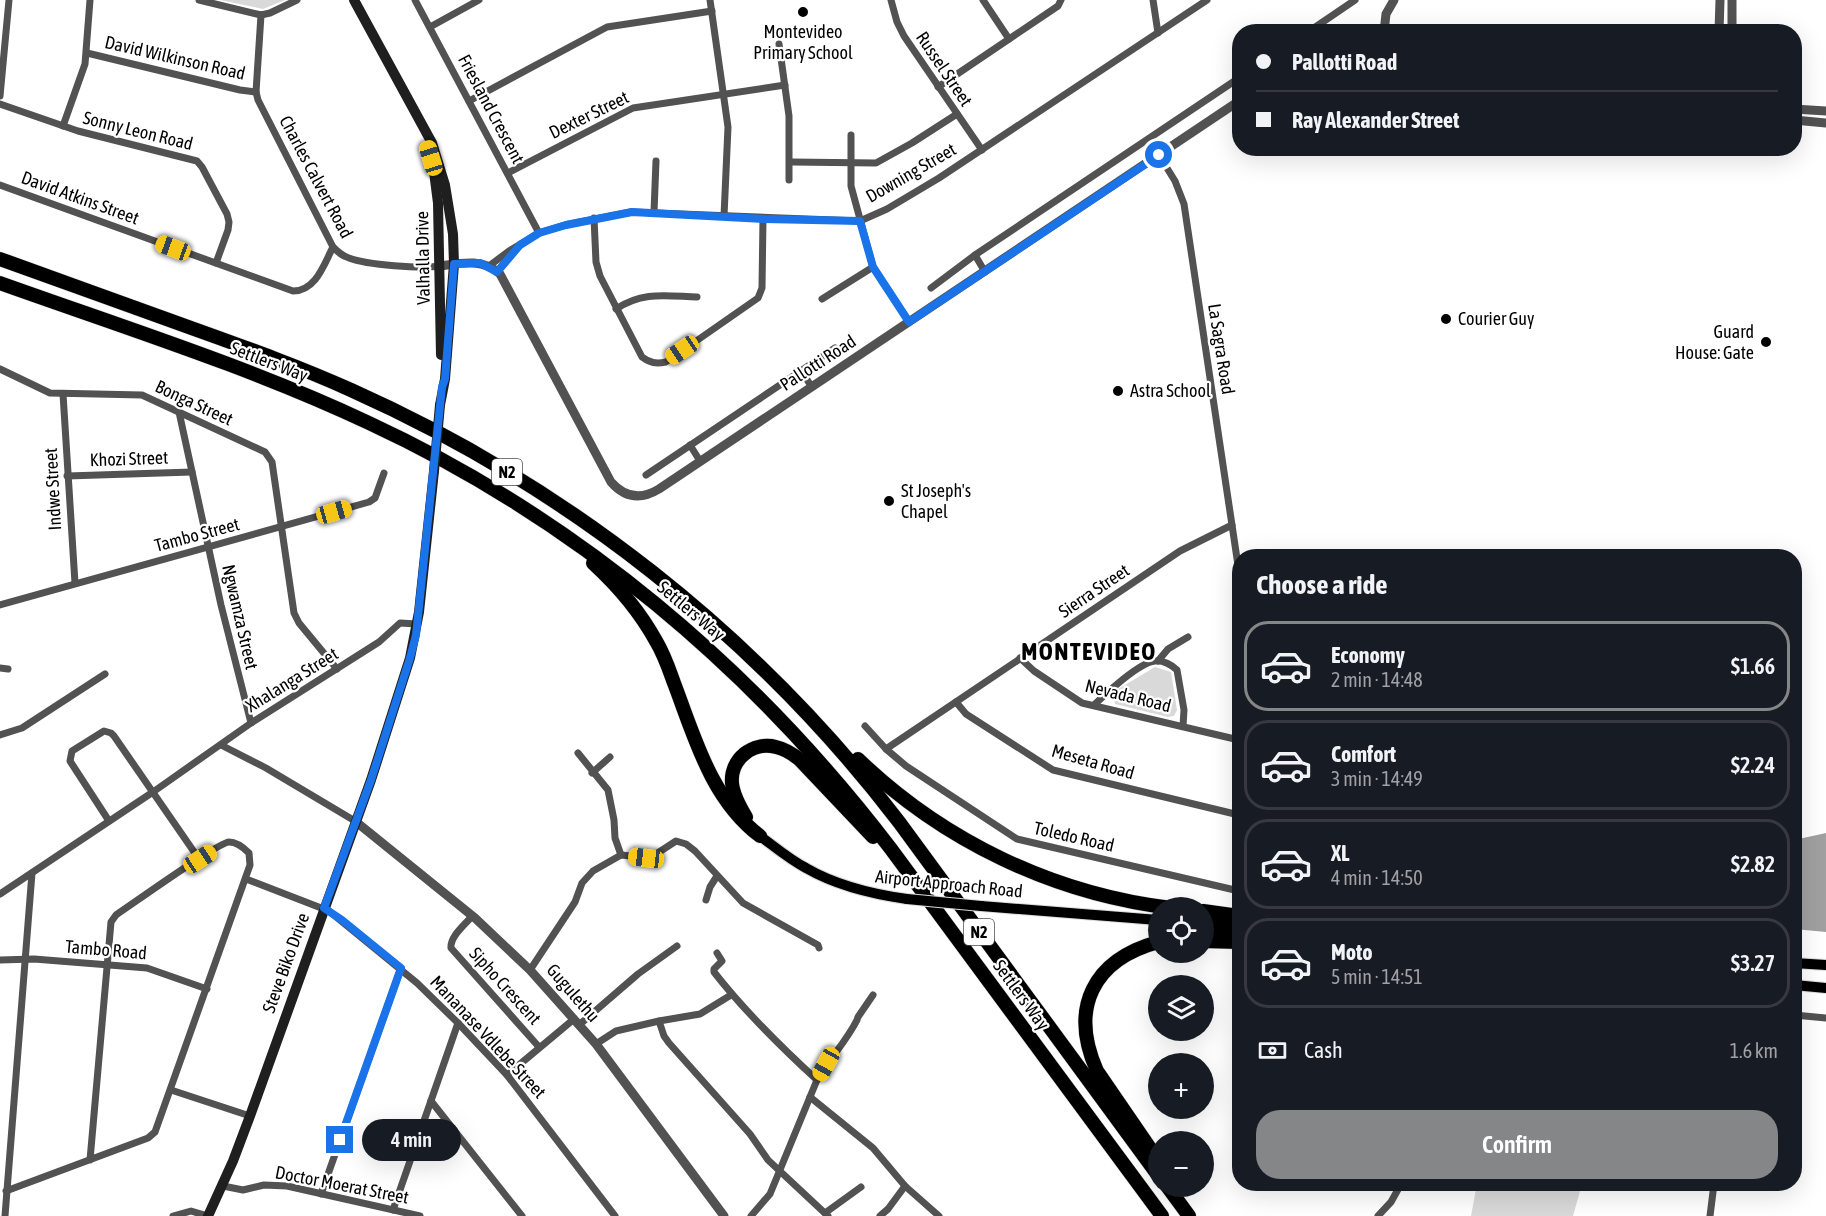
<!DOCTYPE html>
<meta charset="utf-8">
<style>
:root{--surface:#171b24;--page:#20242c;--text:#f1f3f6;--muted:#9ea1a6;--line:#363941;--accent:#858687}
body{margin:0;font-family:"Asap Condensed",sans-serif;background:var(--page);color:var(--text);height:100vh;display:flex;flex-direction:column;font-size:22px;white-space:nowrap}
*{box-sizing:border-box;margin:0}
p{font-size:20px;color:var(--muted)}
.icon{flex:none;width:33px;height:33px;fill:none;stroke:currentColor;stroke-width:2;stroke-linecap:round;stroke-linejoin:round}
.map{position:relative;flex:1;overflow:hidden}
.sheet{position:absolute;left:1232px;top:549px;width:570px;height:642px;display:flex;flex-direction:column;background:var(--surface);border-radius:24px;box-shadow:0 6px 24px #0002}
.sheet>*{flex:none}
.hud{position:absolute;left:1232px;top:24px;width:570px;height:132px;border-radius:24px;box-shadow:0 6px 24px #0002;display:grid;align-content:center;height:132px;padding:0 24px;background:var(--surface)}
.controls{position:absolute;left:1148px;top:897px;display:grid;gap:12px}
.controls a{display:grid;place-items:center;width:66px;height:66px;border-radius:50%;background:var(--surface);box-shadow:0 6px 24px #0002;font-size:30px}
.end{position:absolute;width:27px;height:27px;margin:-14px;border:8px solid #1a73e8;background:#fff;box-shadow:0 0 0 3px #fff}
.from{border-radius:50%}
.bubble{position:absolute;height:42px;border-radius:21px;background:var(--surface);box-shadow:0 6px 24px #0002;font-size:20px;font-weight:600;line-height:42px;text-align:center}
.car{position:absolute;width:18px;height:36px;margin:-18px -9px;border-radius:8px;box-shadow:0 0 4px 2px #0007;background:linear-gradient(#f5c518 24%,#345 0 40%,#f5c518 0 76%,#345 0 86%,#f5c518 0)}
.hud b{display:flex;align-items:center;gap:21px;height:57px;font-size:22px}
.hud b+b{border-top:2px solid var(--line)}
.hud i{width:15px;height:15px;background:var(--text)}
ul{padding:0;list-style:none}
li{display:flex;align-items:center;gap:18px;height:90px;margin:0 12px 9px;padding:0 12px;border:3px solid var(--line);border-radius:24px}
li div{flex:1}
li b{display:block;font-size:22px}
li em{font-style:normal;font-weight:600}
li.active{border-color:var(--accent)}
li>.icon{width:54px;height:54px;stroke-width:1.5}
h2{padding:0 24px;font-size:27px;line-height:72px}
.pay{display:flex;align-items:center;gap:15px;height:66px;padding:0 24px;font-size:22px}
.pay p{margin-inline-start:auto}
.button{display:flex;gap:12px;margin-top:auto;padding:12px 24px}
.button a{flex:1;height:69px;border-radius:24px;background:var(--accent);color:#fff;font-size:24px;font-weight:600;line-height:69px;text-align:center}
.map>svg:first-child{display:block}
.green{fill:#d9d9d9}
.water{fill:#a0a0a0}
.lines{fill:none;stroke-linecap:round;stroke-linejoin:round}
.primary-casing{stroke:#dbdbdb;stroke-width:12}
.motorway-casing{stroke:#dbdbdb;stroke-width:15}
.minor{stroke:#525252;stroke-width:7}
.tertiary{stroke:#525252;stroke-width:9}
.secondary{stroke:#1f1f1f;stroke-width:10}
.primary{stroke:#000;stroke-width:10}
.motorway{stroke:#000;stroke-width:14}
.primary-bridge-casing{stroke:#dbdbdb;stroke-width:12;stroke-linecap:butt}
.secondary-bridge{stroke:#1f1f1f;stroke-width:10}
.primary-bridge{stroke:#000;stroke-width:10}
.route{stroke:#1a73e8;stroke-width:8}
.poi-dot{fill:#000;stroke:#fff;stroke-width:2}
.labels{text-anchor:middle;stroke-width:4.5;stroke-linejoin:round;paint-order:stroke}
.shield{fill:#fff;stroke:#4c4c4c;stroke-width:1.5}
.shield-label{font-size:16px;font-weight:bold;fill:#000}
.poi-label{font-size:18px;fill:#000;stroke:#fff;text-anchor:start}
.street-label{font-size:18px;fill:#000;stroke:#fff}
.district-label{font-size:24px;font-weight:bold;letter-spacing:1.5px;fill:#000;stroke:#fff}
</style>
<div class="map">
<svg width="1826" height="1216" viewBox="0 0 1826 1216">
<rect width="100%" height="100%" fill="#fff"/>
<g class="green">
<polygon points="220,0 285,0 263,9"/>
<polygon points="1155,667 1171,672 1177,710 1174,716 1168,717 1115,704 1113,696 1115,691"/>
<polygon points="1477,1184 1582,1184 1573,1216 1471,1216"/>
</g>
<polygon class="water" points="1826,833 1826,932 1794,929 1794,840"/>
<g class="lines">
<g class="primary-casing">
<g id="primary">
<path d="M760,836C775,847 789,859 806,868C837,886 871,894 907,899"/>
<polyline points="981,906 1158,920"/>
<polyline points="1203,922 1239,924"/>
<polyline points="1203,929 1239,933"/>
<polyline points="1794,963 1826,965"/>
<polyline points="1794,985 1826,988"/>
</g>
</g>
<g class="motorway-casing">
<g id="motorway">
<path d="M0,259C65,282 129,306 194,329C247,348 300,367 351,390C566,486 756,635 899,822L1158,1175"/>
<path d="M0,283C123,327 250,367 369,423C576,519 753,668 891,849L1162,1216"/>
<path d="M593,563C617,585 640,612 656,641C664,654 669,669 674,683C695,738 711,799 760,836"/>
<path d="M858,759C943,841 1054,894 1171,908"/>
<path d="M746,817C740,807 733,795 732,783C730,759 753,741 776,747C785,749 793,754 800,760L873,837"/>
<polyline points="1203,911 1239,916"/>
<polyline points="1203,941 1239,942"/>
<path d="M1158,942C1093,960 1069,1008 1097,1071L1158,1160"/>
<polyline points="1167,1186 1189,1216"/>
</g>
</g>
<g class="minor">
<polyline points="199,0 261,15 270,13 297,0"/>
<polyline points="415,0 539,233"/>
<polyline points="710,0 728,127 724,216"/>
<polyline points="891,0 897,22 904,36 982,150"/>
<polyline points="983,0 1009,39"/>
<polyline points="1153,0 1158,33"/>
<path d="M261,15L256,92L258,100L333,247C338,252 342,256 349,258C367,265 421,269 440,266"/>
<polyline points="430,27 479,0"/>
<polyline points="1308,32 1355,0"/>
<polyline points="779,44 789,116 789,180"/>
<polyline points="87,53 240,90 256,92"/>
<polyline points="938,87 1058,6 1061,0"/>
<polyline points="0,96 9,0"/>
<polyline points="469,101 607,27 712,11"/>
<polyline points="0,104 78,131 197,161 202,167 227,214 229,222 228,230 216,263"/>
<polyline points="63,126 85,64 90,0"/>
<polyline points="851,135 851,186 873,267 909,322"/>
<polyline points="1149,139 1175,181 1184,204 1239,572"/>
<polyline points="791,162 876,163 912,143 957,114"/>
<polyline points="508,173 633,108 785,85"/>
<path d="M0,185L293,291C316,291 324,264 333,247"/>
<polyline points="654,212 656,161"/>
<path d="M594,218L596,262L600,276L642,357C650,363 656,364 666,362L758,298L762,288L763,219"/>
<polyline points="975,255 985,272"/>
<polyline points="489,266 509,251 539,233 565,225 631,212 860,221 887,209 939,178 1207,0"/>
<polyline points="497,272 516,249"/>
<polyline points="931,288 975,255 1239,78"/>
<polyline points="822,299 873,267"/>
<path d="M616,309C643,291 666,296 697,297"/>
<polyline points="0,369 50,393 142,395 265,452 272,462 294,613 299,623 337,669"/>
<polyline points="801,371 812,387"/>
<polyline points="63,394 75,583"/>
<polyline points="179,412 221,605 251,723"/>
<polyline points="690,445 700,461"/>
<polyline points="646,475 835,348"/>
<polyline points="67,476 192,472"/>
<polyline points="0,605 369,502 375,498 384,473"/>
<polyline points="1020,658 1034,671 1082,703 1239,740"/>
<polyline points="1158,661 1168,649 1188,637"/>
<polyline points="0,668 8,669"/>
<polyline points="956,702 966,714 1053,770 1239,815"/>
<path d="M1094,705C1105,694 1140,662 1155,661C1163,660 1172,665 1177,670L1184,710L1183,726"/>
<polyline points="865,726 886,749 906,766 1017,839 1239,891"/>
<polyline points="0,735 22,728 105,674"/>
<polyline points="221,745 266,768 355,821"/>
<polyline points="886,749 1180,551 1232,525"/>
<polyline points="578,753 608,790 614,820 615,838 621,855"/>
<polyline points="592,773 610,757"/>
<polyline points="109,821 70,761 72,751 104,731 111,733 114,736 199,859"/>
<polyline points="246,879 329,911 417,983 458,1023 507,1075 615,1216"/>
<polyline points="0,894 153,792 251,723 379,642 400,623 417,624"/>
<polyline points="706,900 710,887 717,876"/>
<path d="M472,916C465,925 450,936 451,948L539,1047"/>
<path d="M717,953L722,961L714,969V972C745,1012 780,1046 817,1080"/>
<polyline points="0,960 34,959 147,968 207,989"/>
<polyline points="530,970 575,902 582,883 593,871 621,855 650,858 676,841 686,844 695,851 743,903 818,945 819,948"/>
<polyline points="1794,1015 1826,1018"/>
<polyline points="858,1017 873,995"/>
<polyline points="659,1021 664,1036 669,1043 750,1134 768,1160 828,1216"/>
<polyline points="579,1025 638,974 677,946"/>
<polyline points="596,1044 616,1031 659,1021 700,1014 731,995"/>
<polyline points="507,1075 574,1019"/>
<polyline points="171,1090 250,1116"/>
<polyline points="810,1097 873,1148 905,1186 939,1216"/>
<polyline points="431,1101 522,1216"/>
<polyline points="223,1186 243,1190 264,1185 287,1186 420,1216"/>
<path d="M6,1191L148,1138L155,1132L250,865L249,853C244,848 237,842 229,842C219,842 131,905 116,915L111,922L90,1160"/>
<polyline points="321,1194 401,968"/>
<polyline points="393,1210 458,1023"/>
<polyline points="825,1213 861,1187"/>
<polyline points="5,1216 32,873"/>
<polyline points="173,1216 191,1211 208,1216"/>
<path d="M751,1216L770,1194L817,1080C829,1059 846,1042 857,1020"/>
<polyline points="880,1216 888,1209 905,1186"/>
<polyline points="1378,1216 1391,1202 1401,1184"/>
<polyline points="1710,1216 1714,1184"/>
</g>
<g class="tertiary">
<polyline points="1732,0 1732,32"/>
<polyline points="1384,32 1386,14 1394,0"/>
<polyline points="1719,32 1720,0"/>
<polyline points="1794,109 1826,111"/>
<polyline points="1794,120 1826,123"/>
<path d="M440,266C461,263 483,258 500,274L611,482C625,498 641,500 659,489L1239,101"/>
<polyline points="355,821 475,918 530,970 596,1044 724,1216"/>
</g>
<g class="secondary">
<polyline points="354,0 432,143 445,185 453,234 454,264 445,379 440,405"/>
<polyline points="433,164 438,203 441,355"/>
<polyline points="208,1216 233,1161 250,1116 371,780 410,658 419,612 434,471"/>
</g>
<use href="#primary" class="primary"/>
<use href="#motorway" class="motorway"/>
<g class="primary-bridge-casing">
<polyline id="primary-bridge" points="907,899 981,906"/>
</g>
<polyline class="secondary-bridge" points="434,471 440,405"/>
<use href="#primary-bridge" class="primary-bridge"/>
</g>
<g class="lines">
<polyline class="route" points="340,1140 401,968 342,920 324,908 371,780 410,658 416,635 442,387 445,379 454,264 480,263 497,272 520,245 539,233 566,225 632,212 764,219 860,221 873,267 909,322 1159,155"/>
</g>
<g class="poi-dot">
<circle cx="803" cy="12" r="6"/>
<circle cx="1446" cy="319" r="6"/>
<circle cx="1766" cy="342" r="6"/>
<circle cx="1118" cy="391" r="6"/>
<circle cx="889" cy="501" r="6"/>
</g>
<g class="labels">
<g class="shield">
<rect x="492" y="459" width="30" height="26" rx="4.5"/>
<rect x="964" y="919" width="30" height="26" rx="4.5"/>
</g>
<g class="shield-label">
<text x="507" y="478">N2</text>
<text x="979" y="938">N2</text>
</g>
<g class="poi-label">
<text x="803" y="38" text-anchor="middle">Montevideo<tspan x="803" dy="21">Primary School</tspan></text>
<text x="1458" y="325">Courier Guy</text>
<text x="1754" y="338" text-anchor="end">Guard<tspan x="1754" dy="21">House: Gate</tspan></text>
<text x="1130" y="397">Astra School</text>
<text x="901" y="497">St Joseph's<tspan x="901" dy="21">Chapel</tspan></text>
</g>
<g class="street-label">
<text transform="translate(175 58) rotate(13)" y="6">David Wilkinson Road</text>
<text transform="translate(944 69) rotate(56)" y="6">Russel Street</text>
<text transform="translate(491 109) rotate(62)" y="6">Friesland Crescent</text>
<text transform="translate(589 115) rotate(-26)" y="6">Dexter Street</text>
<text transform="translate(138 131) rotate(14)" y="6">Sonny Leon Road</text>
<text transform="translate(911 173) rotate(-30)" y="6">Downing Street</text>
<text transform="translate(316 177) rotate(62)" y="6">Charles Calvert Road</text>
<text transform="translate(80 198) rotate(20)" y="6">David Atkins Street</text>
<text transform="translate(423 258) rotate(-91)" y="6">Valhalla Drive</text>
<text transform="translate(1221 349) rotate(81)" y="6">La Sagra Road</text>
<text transform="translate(269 362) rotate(21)" y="6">Settlers Way</text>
<text transform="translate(818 363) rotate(-33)" y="6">Pallotti Road</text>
<text transform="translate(194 403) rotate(25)" y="6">Bonga Street</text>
<text transform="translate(129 459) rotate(-2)" y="6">Khozi Street</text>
<text transform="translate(53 489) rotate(-93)" y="6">Indwe Street</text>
<text transform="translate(197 535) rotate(-15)" y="6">Tambo Street</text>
<text transform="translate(1094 591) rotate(-34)" y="6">Sierra Street</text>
<text transform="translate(691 611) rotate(40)" y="6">Settlers Way</text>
<text transform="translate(240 617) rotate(77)" y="6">Ngwamza Street</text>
<text transform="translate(292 680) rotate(-32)" y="6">Xhalanga Street</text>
<text transform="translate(1128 696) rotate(14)" y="6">Nevada Road</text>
<text transform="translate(1093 762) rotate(16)" y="6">Meseta Road</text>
<text transform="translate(1074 837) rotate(13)" y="6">Toledo Road</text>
<text transform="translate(949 884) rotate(6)" y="6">Airport Approach Road</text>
<text transform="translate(106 950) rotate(5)" y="6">Tambo Road</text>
<text transform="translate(286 963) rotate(-70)" y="6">Steve Biko Drive</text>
<text transform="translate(505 986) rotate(48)" y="6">Sipho Crescent</text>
<text transform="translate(573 993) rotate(49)" y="6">Gugulethu</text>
<text transform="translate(1021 995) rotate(54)" y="6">Settlers Way</text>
<text transform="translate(488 1037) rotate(47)" y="6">Mananase Vdlebe Street</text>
<text transform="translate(342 1185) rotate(11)" y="6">Doctor Moerat Street</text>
</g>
<g class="district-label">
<text x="1089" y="660">MONTEVIDEO</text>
</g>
</g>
</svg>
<div class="controls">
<a><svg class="icon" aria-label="locate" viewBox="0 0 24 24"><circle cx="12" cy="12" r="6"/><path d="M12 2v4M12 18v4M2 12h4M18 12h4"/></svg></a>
<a><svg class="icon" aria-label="layers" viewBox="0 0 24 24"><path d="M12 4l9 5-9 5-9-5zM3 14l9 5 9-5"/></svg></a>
<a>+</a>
<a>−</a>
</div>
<i class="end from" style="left:1159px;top:155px"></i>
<i class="end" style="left:340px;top:1140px"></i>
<div class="bubble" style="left:362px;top:1119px;width:99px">4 min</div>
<i class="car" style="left:431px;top:158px;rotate:343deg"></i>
<i class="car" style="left:173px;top:248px;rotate:290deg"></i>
<i class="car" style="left:682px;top:350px;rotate:236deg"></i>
<i class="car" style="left:334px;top:512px;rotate:74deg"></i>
<i class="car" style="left:646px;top:858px;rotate:277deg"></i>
<i class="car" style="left:200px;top:859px;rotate:57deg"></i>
<i class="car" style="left:826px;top:1064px;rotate:209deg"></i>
<div class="hud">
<b><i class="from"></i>Pallotti Road</b>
<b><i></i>Ray Alexander Street</b>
</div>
<section class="sheet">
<h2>Choose a ride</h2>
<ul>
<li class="active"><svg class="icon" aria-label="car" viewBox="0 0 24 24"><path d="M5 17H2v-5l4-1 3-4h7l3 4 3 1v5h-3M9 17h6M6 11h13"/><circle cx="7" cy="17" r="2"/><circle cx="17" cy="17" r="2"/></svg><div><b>Economy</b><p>2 min · 14:48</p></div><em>$1.66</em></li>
<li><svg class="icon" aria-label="car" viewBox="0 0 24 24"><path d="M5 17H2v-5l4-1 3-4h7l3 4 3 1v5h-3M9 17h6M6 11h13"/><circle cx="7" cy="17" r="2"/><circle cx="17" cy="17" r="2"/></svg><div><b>Comfort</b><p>3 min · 14:49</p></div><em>$2.24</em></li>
<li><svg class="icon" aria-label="car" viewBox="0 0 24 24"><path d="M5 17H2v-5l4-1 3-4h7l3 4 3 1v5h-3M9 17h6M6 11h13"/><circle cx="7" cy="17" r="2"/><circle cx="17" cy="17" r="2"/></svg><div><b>XL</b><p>4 min · 14:50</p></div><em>$2.82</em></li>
<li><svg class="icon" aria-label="car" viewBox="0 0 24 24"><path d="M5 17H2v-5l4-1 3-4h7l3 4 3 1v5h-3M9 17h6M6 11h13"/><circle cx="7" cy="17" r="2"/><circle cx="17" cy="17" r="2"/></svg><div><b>Moto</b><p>5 min · 14:51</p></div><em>$3.27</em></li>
</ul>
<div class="pay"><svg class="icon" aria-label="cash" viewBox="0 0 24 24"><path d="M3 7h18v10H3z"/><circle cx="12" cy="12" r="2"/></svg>Cash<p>1.6 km</p></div>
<div class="button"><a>Confirm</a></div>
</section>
</div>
